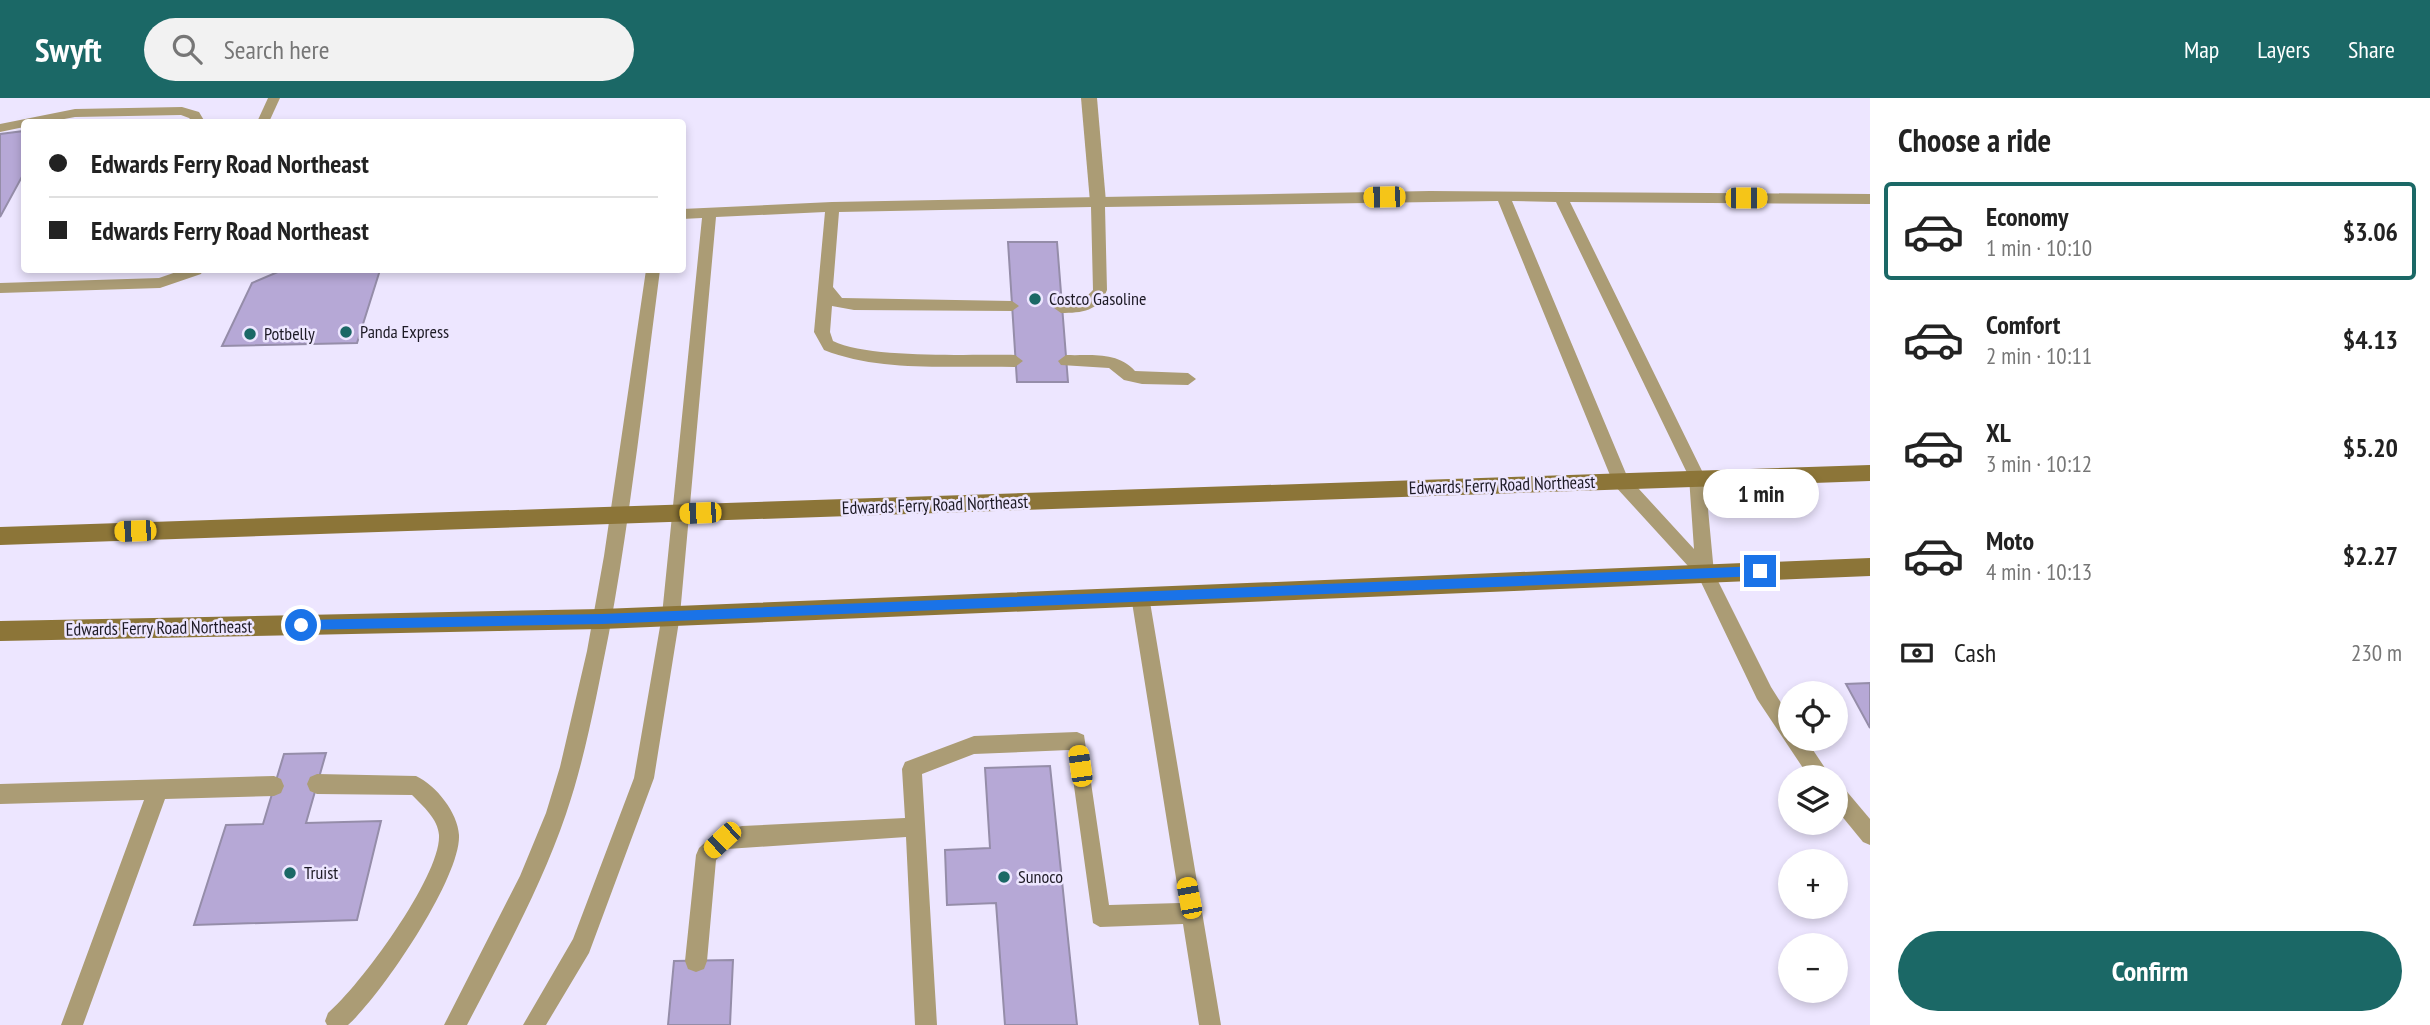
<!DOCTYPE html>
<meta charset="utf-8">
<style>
:root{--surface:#fff;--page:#f2f2f2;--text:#222;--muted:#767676;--line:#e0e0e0;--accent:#1b6866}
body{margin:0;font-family:"PT Sans Narrow",sans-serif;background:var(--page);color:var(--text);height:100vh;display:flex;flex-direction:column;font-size:26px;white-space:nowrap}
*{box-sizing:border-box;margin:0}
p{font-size:23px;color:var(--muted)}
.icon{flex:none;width:38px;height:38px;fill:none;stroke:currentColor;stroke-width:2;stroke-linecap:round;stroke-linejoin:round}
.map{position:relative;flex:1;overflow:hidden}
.drawer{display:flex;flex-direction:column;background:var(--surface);width:560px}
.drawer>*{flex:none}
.banner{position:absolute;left:21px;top:21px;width:665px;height:154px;border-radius:7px;box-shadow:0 4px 10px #0003;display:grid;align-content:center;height:154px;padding:0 28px;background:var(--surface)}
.tools{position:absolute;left:1778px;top:583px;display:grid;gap:14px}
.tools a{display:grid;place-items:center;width:70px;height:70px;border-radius:50%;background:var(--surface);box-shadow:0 4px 10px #0003;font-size:35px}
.end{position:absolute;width:32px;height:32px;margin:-16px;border:9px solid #1a73e8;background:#fff;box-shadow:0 0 0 4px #fff}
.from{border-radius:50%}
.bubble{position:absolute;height:49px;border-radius:24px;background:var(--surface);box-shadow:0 4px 10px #0003;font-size:23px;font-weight:800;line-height:49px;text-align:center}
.car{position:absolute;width:21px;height:42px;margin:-21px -10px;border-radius:9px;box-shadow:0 0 5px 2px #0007;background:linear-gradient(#f5c518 24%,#345 0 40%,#f5c518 0 76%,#345 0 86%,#f5c518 0)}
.banner b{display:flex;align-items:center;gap:24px;height:66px;font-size:26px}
.banner b+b{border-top:2px solid var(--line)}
.banner i{width:18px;height:18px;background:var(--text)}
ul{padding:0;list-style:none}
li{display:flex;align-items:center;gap:21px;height:98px;margin:0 14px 10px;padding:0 14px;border:4px solid transparent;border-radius:7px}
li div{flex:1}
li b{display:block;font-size:26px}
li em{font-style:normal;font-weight:800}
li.current{border-color:var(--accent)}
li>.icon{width:63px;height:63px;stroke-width:1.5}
h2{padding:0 28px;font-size:32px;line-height:84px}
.pay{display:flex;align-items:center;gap:18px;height:77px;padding:0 28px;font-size:26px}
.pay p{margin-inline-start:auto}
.button{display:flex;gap:14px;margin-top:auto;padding:14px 28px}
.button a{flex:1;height:80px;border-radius:42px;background:var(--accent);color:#fff;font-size:28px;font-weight:800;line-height:80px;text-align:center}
header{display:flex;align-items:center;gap:42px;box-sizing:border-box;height:98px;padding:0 35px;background:var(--accent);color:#fff}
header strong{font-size:33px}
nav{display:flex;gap:38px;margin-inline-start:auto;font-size:24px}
.search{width:490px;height:63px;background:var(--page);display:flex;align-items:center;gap:18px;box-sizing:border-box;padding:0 24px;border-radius:38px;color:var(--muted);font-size:26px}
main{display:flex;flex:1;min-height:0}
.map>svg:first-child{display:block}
.building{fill:#b6a8d6;stroke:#958da9;stroke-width:2}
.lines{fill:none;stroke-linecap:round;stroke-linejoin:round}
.lane{fill:#ab9c75;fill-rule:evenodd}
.street{fill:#ab9c75;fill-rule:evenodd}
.secondary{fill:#8c7538;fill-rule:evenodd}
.route{fill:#1a73e8}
.poi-dot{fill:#1b6866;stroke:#ede6ff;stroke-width:2.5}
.labels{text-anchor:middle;stroke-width:5;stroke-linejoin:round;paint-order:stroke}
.poi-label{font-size:18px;fill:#1d1a25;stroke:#ede6ff;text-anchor:start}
.street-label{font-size:18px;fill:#1d1a25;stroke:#ede6ff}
</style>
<header>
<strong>Swyft</strong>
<div class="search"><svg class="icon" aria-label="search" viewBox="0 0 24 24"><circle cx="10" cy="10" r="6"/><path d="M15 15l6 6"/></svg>Search here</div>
<nav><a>Map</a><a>Layers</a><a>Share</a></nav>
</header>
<main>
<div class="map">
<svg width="1870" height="927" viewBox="0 0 1870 927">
<rect width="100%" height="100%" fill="#ede6ff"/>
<g class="building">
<polygon points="24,33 24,75 0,119 0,36"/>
<polygon points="1008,144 1057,144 1068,284 1017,284"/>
<polygon points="306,172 380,172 357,245 222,248 252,185 280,173"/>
<polygon points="1870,585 1870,630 1846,586"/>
<polygon points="326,655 306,725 381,723 357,822 194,827 226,727 263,726 284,656"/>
<polygon points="1050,668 1077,927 1005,927 996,805 947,807 945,752 990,750 985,670"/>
<polygon points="733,862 730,927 668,927 674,863"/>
</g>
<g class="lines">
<g class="lane">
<polygon points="268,0 280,0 269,24 257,24"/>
<polygon points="182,9 199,14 205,24 193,24 189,20 181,17 75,19 48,24 24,24 24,29 0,34 0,26 75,11"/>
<path d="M1430,93L1870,96V106L1570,104L1705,379L1714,475L1771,589L1790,619V640H1805L1831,679H1809L1757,601L1699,480L1614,387L1498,103L1105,109L1107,192C1099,213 1082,215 1061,215L1054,210L1056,206L1082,203L1093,192L1091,109L839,114L833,189L842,200L1012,203L1019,208L1012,213L854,212L832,208L830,234L833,243C869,261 971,256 1015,257L1023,263L1015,269C953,267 882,275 824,252L814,234L825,114L716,119L680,517L654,680L589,855L546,927H523L573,841L634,680L662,517L702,120L682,121V111L832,104ZM1512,103L1556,104L1689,379L1694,451L1627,378Z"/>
<polygon points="182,172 203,172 201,176 160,190 0,195 0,185 159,180"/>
<path d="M646,172H660C644,293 631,415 609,535C597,595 586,657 566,716C541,789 503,858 467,927H444L520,778L546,715L560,669L587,553L604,458Z"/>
<path d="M1066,257C1090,258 1117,253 1135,273L1188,275L1196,281L1188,287L1142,286L1124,282L1109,270L1061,267L1058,263Z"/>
<polygon points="1140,490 1146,492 1149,498 1221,927 1199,927 1183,826 1100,829 1093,825 1069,652 974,656 922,676 937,927 915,927 906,739 727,751 716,762 707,863 704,871 696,874 688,871 685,863 696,757 699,750 715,735 742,728 905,720 902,671 905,664 974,638 1077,634 1084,637 1109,807 1180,805 1131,498 1134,492"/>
<path d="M317,676L416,678C436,687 458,715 459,737C461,780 381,898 348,927H327L325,923L328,915C360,888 441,778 439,737C438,721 423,708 412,697L317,696L310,693L307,686L310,679Z"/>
<polygon points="274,678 281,681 284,688 281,695 274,698 165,701 83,927 61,927 144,702 0,706 0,686"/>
<polygon points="1836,686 1843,689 1870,721 1870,747 1863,744 1836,711"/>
</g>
<polygon class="street" points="1081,0 1097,0 1106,104 1098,110 1090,104"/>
<g class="secondary">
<polygon points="1870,367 1870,383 0,447 0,429"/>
<polygon points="1870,460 1870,478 602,531 0,543 0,523 602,511"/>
</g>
</g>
<polygon class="route" points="1760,468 1766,473 1760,478 602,526 301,532 295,527 301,522 602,516"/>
<g class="poi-dot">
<circle cx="1035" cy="201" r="7"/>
<circle cx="346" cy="234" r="7"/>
<circle cx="250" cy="236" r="7"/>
<circle cx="290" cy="775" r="7"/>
<circle cx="1004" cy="779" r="7"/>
</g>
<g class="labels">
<g class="poi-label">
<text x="1049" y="207">Costco Gasoline</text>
<text x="360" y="240">Panda Express</text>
<text x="264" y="242">Potbelly</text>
<text x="304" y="781">Truist</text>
<text x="1018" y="785">Sunoco</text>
</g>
<g class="street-label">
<text transform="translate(1502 387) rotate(-2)" y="6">Edwards Ferry Road Northeast</text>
<text transform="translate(935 407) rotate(-2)" y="6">Edwards Ferry Road Northeast</text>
<text transform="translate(159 530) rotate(-1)" y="6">Edwards Ferry Road Northeast</text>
</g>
</g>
</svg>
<div class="tools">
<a><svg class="icon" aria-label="locate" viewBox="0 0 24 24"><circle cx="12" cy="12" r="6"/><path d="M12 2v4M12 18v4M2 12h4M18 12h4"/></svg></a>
<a><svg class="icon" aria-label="layers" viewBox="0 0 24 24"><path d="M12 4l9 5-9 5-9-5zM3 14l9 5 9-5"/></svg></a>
<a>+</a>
<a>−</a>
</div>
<i class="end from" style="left:301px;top:527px"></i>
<i class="end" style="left:1760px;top:473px"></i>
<div class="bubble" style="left:1703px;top:371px;width:116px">1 min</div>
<i class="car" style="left:1384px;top:99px;rotate:269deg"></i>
<i class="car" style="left:1746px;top:100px;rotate:90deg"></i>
<i class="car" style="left:700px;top:415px;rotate:268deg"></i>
<i class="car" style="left:135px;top:433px;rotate:268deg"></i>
<i class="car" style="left:1080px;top:668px;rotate:352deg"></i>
<i class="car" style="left:722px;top:742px;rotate:227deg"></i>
<i class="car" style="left:1189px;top:800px;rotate:349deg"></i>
<div class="banner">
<b><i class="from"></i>Edwards Ferry Road Northeast</b>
<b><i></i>Edwards Ferry Road Northeast</b>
</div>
</div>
<section class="drawer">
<h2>Choose a ride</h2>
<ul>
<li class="current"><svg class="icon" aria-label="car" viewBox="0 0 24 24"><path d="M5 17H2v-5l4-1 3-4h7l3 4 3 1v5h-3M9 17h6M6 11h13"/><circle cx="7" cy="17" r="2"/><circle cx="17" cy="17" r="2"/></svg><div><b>Economy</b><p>1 min · 10:10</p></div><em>$3.06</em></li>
<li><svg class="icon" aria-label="car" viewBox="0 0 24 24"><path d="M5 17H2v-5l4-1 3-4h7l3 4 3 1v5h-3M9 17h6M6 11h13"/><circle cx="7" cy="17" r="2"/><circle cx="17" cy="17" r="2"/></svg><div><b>Comfort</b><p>2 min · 10:11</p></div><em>$4.13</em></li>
<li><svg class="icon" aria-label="car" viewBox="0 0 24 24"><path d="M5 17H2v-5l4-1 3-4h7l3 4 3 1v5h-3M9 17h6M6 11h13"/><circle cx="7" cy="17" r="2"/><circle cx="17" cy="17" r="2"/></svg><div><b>XL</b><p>3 min · 10:12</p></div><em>$5.20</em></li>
<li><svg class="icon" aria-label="car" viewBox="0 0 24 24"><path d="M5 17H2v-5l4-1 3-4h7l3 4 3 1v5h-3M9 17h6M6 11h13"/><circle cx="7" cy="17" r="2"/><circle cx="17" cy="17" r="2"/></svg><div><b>Moto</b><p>4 min · 10:13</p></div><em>$2.27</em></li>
</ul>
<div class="pay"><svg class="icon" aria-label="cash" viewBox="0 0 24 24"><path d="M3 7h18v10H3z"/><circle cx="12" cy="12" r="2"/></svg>Cash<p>230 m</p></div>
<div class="button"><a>Confirm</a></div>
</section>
</main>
